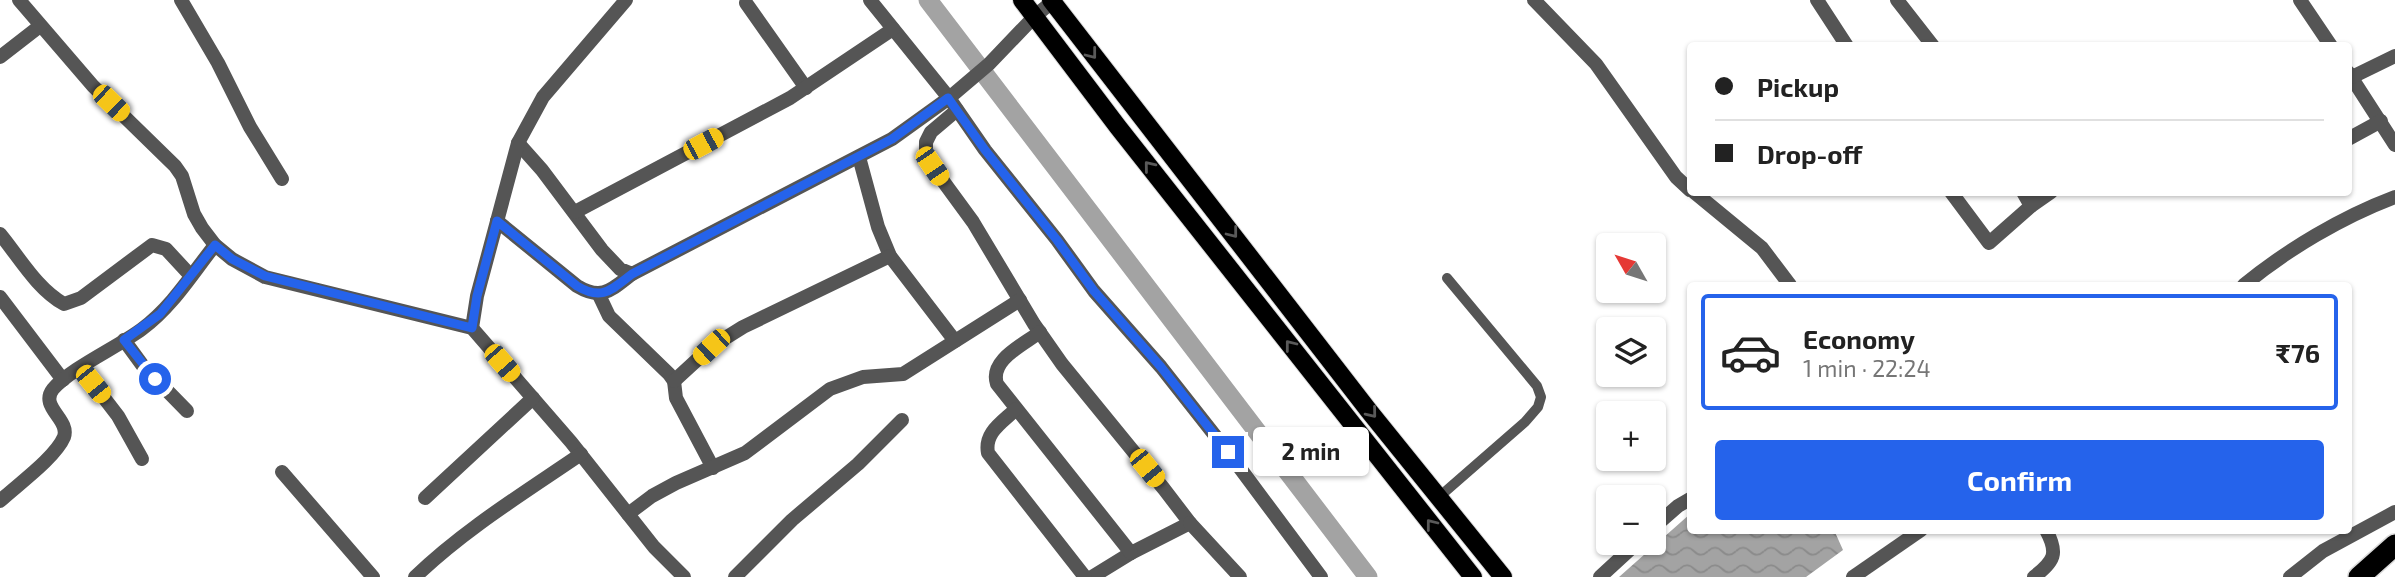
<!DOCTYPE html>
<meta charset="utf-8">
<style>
:root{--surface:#fff;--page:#f6f6f6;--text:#222;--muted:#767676;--line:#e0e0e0;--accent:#2563eb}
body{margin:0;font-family:"Exo 2",sans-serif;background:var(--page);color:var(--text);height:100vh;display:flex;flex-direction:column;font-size:26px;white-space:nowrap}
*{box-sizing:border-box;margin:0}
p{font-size:23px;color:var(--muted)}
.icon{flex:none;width:38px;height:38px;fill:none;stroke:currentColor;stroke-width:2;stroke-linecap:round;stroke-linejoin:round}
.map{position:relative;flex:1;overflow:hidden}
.drawer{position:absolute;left:1687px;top:282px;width:665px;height:252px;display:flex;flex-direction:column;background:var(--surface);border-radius:7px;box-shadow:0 2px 5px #0004}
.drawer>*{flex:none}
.hud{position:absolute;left:1687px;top:42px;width:665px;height:154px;border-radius:7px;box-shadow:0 2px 5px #0004;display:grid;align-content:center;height:154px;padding:0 28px;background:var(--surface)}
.needle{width:46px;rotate:309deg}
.fabs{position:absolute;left:1596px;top:233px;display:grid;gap:14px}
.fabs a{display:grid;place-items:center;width:70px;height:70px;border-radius:7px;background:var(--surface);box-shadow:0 2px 5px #0004;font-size:35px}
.end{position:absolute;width:32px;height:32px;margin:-16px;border:9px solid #2563eb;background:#fff;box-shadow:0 0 0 4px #fff}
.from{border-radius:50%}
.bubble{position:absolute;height:49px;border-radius:7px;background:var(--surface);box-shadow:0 2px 5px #0004;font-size:23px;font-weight:700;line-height:49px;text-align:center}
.car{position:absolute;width:21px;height:42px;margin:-21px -10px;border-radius:9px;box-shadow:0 0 5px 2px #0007;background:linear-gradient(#f5c518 24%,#345 0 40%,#f5c518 0 76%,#345 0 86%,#f5c518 0)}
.hud b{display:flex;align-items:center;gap:24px;height:66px;font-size:26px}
.hud b+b{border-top:2px solid var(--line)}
.hud i{width:18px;height:18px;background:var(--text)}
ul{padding:12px 0 0;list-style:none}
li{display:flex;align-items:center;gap:21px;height:116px;margin:0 14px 10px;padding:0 14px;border:4px solid transparent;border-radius:7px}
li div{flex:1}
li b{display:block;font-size:26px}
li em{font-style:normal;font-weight:700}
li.selected{border-color:var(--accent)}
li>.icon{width:63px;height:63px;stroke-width:1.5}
.button{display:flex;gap:14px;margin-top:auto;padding:14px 28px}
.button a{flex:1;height:80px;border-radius:7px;background:var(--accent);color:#fff;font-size:28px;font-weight:700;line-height:80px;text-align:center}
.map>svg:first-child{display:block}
.water{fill:url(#water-waves)}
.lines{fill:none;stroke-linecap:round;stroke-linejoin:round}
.canal{stroke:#a3a3a3;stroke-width:19}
.primary-casing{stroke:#dbdbdb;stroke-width:20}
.highway-casing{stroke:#dbdbdb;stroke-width:24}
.lane{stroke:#555;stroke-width:10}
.street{stroke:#555;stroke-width:14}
.primary{stroke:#000;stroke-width:18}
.highway{stroke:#000;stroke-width:21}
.oneway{stroke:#595959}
.route{stroke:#2563eb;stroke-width:9}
</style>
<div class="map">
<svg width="2395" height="577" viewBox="0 0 2395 577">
<defs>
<pattern id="water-waves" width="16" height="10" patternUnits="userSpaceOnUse" patternTransform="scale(1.75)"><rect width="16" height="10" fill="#a3a3a3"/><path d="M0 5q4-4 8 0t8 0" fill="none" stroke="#8b8b8b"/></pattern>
</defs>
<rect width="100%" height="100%" fill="#fff"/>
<polygon class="water" points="1690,514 1690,530 1834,530 1843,550 1806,577 1619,577"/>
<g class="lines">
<polyline class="canal" points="928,0 1368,577"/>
<g class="primary-casing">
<g id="primary">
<polyline points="1022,0 1118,127 1473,577"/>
<polyline points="1051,0 1369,411 1503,577"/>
</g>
</g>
<g class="highway-casing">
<polyline id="highway" points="2359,577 2395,545"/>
</g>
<polyline class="lane" points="1439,497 1525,422 1538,407 1541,397 1537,386 1447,278"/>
<g class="street">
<polyline points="19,0 93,86 175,166 182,176 194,214 202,228 215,245 232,259 265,277 472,328 571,442 654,547 684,577"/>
<polyline points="181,0 218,63 250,127 282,179"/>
<polyline points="870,0 949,98 985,150 1057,240 1094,291 1161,367 1228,452 1321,577"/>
<polyline points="1534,0 1596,64 1676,177 1690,190"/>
<polyline points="1817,0 1847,46"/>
<polyline points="1897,0 1933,46"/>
<polyline points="2300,0 2331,46"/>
<polyline points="746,3 806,88"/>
<polyline points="0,57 40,26"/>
<polyline points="2348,72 2395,145"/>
<polyline points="2352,77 2395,56"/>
<polyline points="957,110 931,132 926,142 926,151 932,166 973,222 1034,324 1062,364 1164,489 1190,523 1131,553 1092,577"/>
<polyline points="2348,139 2381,121"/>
<polyline points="518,143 542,170 602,250 620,269 632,274 892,139 949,98 989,64 1035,16 1052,2"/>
<polyline points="859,157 878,227 890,256 955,341"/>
<polyline points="1694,192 1762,248 1790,285"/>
<polyline points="1951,192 1989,243 2031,206"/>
<polyline points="2023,192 2031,206 2051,192"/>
<polyline points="575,212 790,98 893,29"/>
<path d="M497,221L577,286C602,301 611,290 632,274"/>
<path d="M0,234C19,257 37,289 64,304L81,298L152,245L166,249L191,276"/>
<path d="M2244,285C2288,249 2342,217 2395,197"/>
<polyline points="599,295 609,316 669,374 674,381 676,398 713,468"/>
<polyline points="0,297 63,380"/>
<polyline points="472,328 477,296 518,143 543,97 626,0"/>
<path d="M1040,332C1023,345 989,360 997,384L1131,553"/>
<polyline points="124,340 143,366 187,411"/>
<polyline points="81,368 118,416 142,459"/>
<polyline points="674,381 711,347 743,327 890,256"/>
<path d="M1016,409C1003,422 984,432 988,453L1085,577"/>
<polyline points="282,472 373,577"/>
<polyline points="425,498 533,398"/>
<path d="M0,501C17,485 55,458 64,437C70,419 39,407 53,389C71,368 118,347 142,329C172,307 192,274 215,245"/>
<polyline points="628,514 652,496 676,483 745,453 830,389 863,377 903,374 1020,300"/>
<polyline points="1190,523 1240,577"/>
<polyline points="1654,527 1678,506 1690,499"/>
<path d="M415,577C465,529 524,493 581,454"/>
<polyline points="735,577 792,520 858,464 902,420"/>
<polyline points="1600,577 1638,542"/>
<polyline points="1853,577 1921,530"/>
<path d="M2034,577C2054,561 2059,554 2046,530"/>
<polyline points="2290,577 2323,551 2395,512"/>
</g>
<use href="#primary" class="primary"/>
<use href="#highway" class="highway"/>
</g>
<defs><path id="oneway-chevron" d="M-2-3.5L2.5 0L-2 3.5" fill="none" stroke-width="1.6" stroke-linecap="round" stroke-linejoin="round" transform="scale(1.75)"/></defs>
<g class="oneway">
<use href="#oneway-chevron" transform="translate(1092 54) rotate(52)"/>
<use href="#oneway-chevron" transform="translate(1149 166) rotate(-129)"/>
<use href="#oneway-chevron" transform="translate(1233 233) rotate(52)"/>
<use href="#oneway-chevron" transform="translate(1290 345) rotate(-128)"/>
<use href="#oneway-chevron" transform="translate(1372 413) rotate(51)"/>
<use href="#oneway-chevron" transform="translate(1431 524) rotate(-128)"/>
</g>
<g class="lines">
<path class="route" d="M155,379L124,340L160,314L215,245L232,259L265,276L472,328L477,296L497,221L577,286C602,301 611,290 632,274L892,139L948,98L985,150L1057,240L1094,291L1161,367L1228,452"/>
</g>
</svg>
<div class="fabs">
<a><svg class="needle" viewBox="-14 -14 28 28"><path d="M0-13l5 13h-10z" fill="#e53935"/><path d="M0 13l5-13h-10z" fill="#767676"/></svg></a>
<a><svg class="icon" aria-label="layers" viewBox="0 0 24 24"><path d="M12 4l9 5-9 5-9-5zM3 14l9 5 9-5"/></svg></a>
<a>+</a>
<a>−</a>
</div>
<i class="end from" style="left:155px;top:379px"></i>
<i class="end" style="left:1228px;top:452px"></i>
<div class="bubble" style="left:1253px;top:427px;width:116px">2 min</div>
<i class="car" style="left:111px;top:103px;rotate:134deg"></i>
<i class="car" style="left:703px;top:144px;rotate:62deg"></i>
<i class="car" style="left:932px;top:166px;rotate:146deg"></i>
<i class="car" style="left:711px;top:347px;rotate:227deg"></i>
<i class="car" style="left:502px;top:363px;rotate:139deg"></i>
<i class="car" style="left:93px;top:384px;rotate:141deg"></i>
<i class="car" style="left:1147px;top:468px;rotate:141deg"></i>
<div class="hud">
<b><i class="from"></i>Pickup</b>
<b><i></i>Drop-off</b>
</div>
<section class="drawer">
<ul>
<li class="selected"><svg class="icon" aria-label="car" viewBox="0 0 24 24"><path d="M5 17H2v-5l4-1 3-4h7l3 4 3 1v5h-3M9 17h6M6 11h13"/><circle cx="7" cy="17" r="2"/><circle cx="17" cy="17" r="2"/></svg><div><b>Economy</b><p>1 min · 22:24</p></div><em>₹76</em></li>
</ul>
<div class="button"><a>Confirm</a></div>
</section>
</div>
